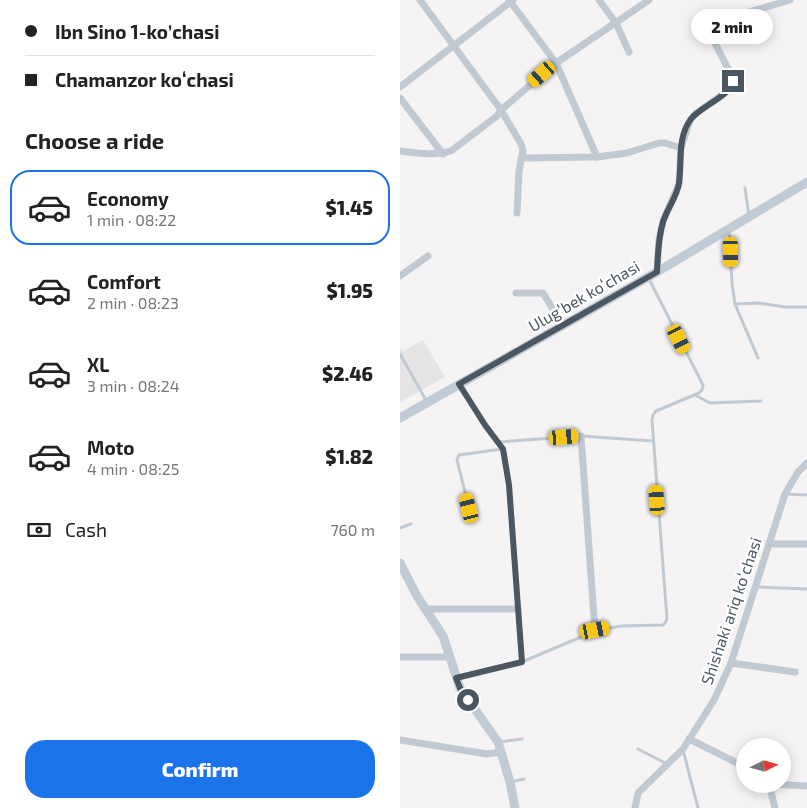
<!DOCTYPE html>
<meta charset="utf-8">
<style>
:root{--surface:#fff;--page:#f2f2f2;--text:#222;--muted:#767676;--line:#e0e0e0;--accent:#1a73e8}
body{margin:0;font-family:"Exo 2",sans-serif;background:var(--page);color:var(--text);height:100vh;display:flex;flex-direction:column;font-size:19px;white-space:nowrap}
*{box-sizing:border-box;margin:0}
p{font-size:16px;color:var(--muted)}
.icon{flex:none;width:28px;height:28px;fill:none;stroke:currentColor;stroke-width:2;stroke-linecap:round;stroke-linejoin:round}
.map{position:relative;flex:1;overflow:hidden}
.drawer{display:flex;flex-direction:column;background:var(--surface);width:400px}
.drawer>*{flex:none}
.top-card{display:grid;align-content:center;height:110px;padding:0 25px;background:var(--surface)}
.needle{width:32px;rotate:84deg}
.buttons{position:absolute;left:336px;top:738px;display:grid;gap:10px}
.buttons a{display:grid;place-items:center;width:55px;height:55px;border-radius:50%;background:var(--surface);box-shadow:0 2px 12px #0003;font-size:25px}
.end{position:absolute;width:22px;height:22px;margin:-11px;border:6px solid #4a5661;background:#fff;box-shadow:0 0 0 2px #fff}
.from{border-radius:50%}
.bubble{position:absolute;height:35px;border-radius:18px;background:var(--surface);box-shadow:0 2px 12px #0003;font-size:16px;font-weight:800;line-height:35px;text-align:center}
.car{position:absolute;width:15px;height:30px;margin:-15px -8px;border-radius:6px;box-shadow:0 0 4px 1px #0007;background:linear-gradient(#f5c518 24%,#345 0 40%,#f5c518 0 76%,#345 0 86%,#f5c518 0)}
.top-card b{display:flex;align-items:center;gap:18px;height:48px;font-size:19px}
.top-card b+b{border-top:1px solid var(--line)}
.top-card i{width:12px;height:12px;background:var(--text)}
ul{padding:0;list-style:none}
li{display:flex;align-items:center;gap:15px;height:75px;margin:0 10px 8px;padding:0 15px;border:2px solid transparent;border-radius:20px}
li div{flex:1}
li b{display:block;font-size:19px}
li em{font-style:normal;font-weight:800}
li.active{border-color:var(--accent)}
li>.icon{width:45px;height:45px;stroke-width:1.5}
h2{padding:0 25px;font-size:22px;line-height:60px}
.pay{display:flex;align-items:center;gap:12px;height:55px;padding:0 25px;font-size:19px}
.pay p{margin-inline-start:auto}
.cta{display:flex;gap:10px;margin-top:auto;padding:10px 25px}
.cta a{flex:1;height:58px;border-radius:20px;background:var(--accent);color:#fff;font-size:20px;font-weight:800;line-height:58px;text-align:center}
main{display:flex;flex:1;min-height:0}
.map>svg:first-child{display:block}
.education{fill:#e6e4e5}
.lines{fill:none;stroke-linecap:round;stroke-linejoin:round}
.lane{stroke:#c1cad2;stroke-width:3}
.street{stroke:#c1cad2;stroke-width:7}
.secondary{stroke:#c1cbd6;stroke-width:9}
.route{stroke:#4a5661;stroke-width:6}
.labels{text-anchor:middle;stroke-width:5;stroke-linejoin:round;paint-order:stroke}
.street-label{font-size:16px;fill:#4a5661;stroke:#fff}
</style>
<main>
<section class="drawer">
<div class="top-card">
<b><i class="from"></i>Ibn Sino 1-koʼchasi</b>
<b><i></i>Chamanzor koʻchasi</b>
</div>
<h2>Choose a ride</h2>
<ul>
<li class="active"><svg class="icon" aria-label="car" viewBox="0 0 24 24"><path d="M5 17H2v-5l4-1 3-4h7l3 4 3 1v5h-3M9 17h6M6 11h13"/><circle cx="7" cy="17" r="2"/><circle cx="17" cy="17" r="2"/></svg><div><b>Economy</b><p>1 min · 08:22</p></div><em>$1.45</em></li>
<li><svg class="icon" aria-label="car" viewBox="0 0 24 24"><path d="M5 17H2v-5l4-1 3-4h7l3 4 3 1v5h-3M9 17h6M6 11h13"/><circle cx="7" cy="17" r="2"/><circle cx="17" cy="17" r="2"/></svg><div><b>Comfort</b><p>2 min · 08:23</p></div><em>$1.95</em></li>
<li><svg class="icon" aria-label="car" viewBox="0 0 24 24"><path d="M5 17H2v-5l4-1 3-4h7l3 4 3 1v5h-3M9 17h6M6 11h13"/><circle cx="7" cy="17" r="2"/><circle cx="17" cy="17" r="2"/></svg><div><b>XL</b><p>3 min · 08:24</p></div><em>$2.46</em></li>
<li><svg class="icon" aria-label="car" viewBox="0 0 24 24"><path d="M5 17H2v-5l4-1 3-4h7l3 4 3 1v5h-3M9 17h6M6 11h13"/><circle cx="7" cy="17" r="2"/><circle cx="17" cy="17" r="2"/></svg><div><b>Moto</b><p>4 min · 08:25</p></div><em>$1.82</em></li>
</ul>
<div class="pay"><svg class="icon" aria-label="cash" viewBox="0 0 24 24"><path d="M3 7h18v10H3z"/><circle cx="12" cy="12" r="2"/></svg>Cash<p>760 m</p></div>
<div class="cta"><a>Confirm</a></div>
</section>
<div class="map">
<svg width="407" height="808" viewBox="0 0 407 808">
<rect width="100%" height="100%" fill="#f5f3f3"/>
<polygon class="education" points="23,340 45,377 0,402 0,347 3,351"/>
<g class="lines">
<g class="lane">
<polyline points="345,188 349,216"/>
<polyline points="329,229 332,283 335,304 358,358"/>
<polyline points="335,304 359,303 385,307 407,307"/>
<polyline points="0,354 27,402"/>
<polyline points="59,385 85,425 103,449 109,485 122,662"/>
<polyline points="295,395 310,403 361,401"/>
<polyline points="99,442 181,436 253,441"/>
<polyline points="386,494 407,495"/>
<polyline points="69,508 57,460 59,455 102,449"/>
<polyline points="0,528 11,524"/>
<polyline points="355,587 407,589"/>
<polyline points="59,678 122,662 195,631 221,626 263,625 265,623 267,619 252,420 253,415 256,411 299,393 302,390 303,385 249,279"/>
<polyline points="99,742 122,739"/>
<polyline points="238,749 267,764"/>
<polyline points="283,750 298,808"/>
<polyline points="111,782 124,779"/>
</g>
<g class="street">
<polyline points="20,0 101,110 121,144 123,150 119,171 117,213"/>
<polyline points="109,0 156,63 197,157"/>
<polyline points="199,0 216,23 229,52"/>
<polyline points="0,87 113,0"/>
<polyline points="0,98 43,154"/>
<path d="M0,151C17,153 34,156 51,151L97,116L101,110L156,63L249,0"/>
<polyline points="122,158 197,157 227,153 259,143 265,143 281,148"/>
<polyline points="257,272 259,240 263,221 279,184 281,148 290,120 295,114 330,89 332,85 332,76 309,32 308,25 312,23 390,0"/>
<polyline points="0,276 28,256"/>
<polyline points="116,293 143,293 163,326"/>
<polyline points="181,436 195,631"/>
<polyline points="369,544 407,544"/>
<polyline points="25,609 118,609"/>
<polyline points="0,657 50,657"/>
<polyline points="331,663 395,672"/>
<polyline points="289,739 345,767"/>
<polyline points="0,740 87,754 101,752"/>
<polyline points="235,808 238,793 283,749 314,700 331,663 385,494 398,472 407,463"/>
<polyline points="375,808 369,784 407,786"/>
</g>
<g class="secondary">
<polyline points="0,418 257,272 407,182"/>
<polyline points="0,563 17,596 43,636 60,688 98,742 110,782 115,808"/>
</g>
</g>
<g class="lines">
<path class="route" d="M68,700L60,688L56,678L122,662L109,485L103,449L85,425L59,384L257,272C258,255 258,238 263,222C267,209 277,197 279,183C282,162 277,137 291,119C300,107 332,95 333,81"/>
</g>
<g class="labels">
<g class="street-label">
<text transform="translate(184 296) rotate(-30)" y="6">Ulugʻbek koʻchasi</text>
<text transform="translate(331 611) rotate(-71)" y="6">Shishaki ariq koʻchasi</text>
</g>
</g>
</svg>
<div class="buttons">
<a><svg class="needle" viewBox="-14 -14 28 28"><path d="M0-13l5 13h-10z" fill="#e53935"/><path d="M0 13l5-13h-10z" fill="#767676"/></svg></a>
</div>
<i class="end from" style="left:68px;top:700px"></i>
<i class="end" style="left:333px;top:81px"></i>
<div class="bubble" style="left:291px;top:9px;width:82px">2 min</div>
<i class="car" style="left:142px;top:74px;rotate:229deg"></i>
<i class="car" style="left:331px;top:252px;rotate:179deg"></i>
<i class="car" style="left:279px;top:339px;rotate:153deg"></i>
<i class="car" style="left:164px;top:437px;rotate:86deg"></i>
<i class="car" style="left:257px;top:500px;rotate:356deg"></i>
<i class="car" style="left:69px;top:508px;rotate:346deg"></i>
<i class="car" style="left:195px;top:630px;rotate:79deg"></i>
</div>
</main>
